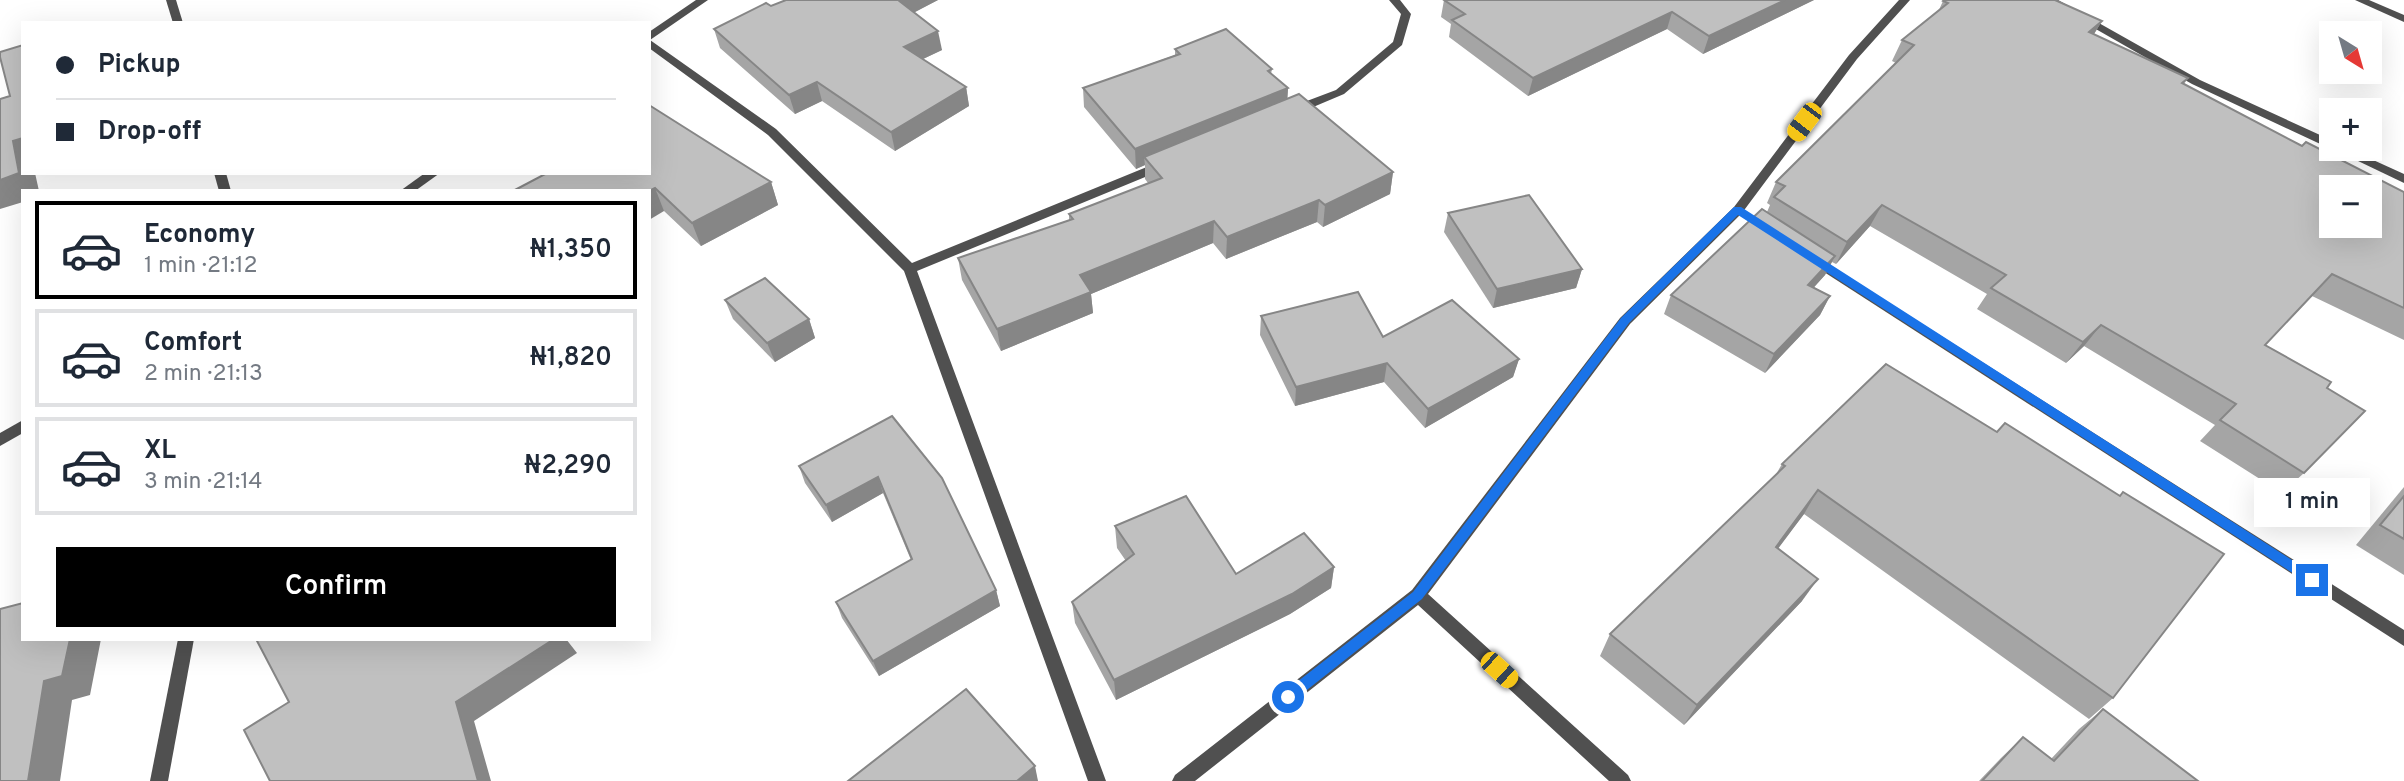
<!DOCTYPE html>
<meta charset="utf-8">
<style>
:root{--surface:#fff;--page:#f2f2f3;--text:#1f2937;--muted:#747a83;--line:#e0e1e3;--accent:#000}
body{margin:0;font-family:Overpass,sans-serif;background:var(--page);color:var(--text);height:100vh;display:flex;flex-direction:column;font-size:26px;white-space:nowrap}
*{box-sizing:border-box;margin:0}
p{font-size:23px;color:var(--muted)}
.icon{flex:none;width:38px;height:38px;fill:none;stroke:currentColor;stroke-width:2;stroke-linecap:round;stroke-linejoin:round}
.map{position:relative;flex:1;overflow:hidden}
.side{position:absolute;left:21px;top:189px;width:630px;height:452px;display:flex;flex-direction:column;background:var(--surface);border-radius:0px;box-shadow:0 7px 28px #0002}
.side>*{flex:none}
.top-card{position:absolute;left:21px;top:21px;width:630px;height:154px;border-radius:0px;box-shadow:0 7px 28px #0002;display:grid;align-content:center;height:154px;padding:0 35px;background:var(--surface)}
.needle{width:46px;rotate:143deg}
.fabs{position:absolute;left:2319px;top:21px;display:grid;gap:14px}
.fabs a{display:grid;place-items:center;width:63px;height:63px;border-radius:0px;background:var(--surface);box-shadow:0 7px 28px #0002;font-size:35px}
.end{position:absolute;width:32px;height:32px;margin:-16px;border:9px solid #1a73e8;background:#fff;box-shadow:0 0 0 4px #fff}
.from{border-radius:50%}
.bubble{position:absolute;height:49px;border-radius:0px;background:var(--surface);box-shadow:0 7px 28px #0002;font-size:23px;font-weight:600;line-height:49px;text-align:center}
.car{position:absolute;width:21px;height:42px;margin:-21px -10px;border-radius:9px;box-shadow:0 0 5px 2px #0007;background:linear-gradient(#f5c518 24%,#345 0 40%,#f5c518 0 76%,#345 0 86%,#f5c518 0)}
.top-card b{display:flex;align-items:center;gap:24px;height:66px;font-size:26px}
.top-card b+b{border-top:2px solid var(--line)}
.top-card i{width:18px;height:18px;background:var(--text)}
ul{padding:12px 0 0;list-style:none}
li{display:flex;align-items:center;gap:21px;height:98px;margin:0 14px 10px;padding:0 21px;border:4px solid var(--line);border-radius:0px}
li div{flex:1}
li b{display:block;font-size:26px}
li em{font-style:normal;font-weight:600}
li.selected{border-color:var(--accent)}
li>.icon{width:63px;height:63px;stroke-width:1.5}
.cta{display:flex;gap:14px;margin-top:auto;padding:14px 35px}
.cta a{flex:1;height:80px;border-radius:0px;background:var(--accent);color:#fff;font-size:28px;font-weight:600;line-height:80px;text-align:center}
.map>svg:first-child{display:block}
.lines{fill:none;stroke-linecap:round;stroke-linejoin:round}
.minor{fill:#505050;fill-rule:evenodd}
.wall{fill:#a5a5a5}
.shaded-wall{fill:#868686}
.building{fill:#c0c0c0;stroke:#868686;stroke-width:2;fill-rule:evenodd}
.route{fill:#1a73e8}
</style>
<div class="map">
<svg width="2404" height="781" viewBox="0 0 2404 781">
<rect width="100%" height="100%" fill="#fff"/>
<g class="lines">
<g class="minor">
<polygon points="166,0 176,0 183,23 173,23"/>
<polygon points="696,0 708,0 650,40 776,129 912,263 1159,162 1163,161 1169,165 1167,168 917,271 1106,781 1088,781 904,271 768,135 649,48 649,32"/>
<polygon points="1389,0 1400,0 1411,14 1402,45 1344,94 1299,113 1291,113 1291,107 1336,90 1393,42 1401,14"/>
<polygon points="1899,0 1910,0 1857,59 1742,213 1630,324 1428,594 1628,775 1631,781 1609,781 1418,605 1195,781 1172,781 1175,775 1412,590 1620,318 1734,207 1849,55"/>
<polygon points="2045,0 2058,0 2200,80 2331,140 2331,149 2192,84"/>
<polygon points="2355,0 2369,0 2404,15 2404,22"/>
<polygon points="2333,149 2349,149 2404,174 2404,183"/>
<polygon points="214,173 226,173 231,191 219,191"/>
<polygon points="425,173 440,173 415,191 400,191"/>
<polygon points="1812,254 2404,630 2404,646 1807,261 1806,258 1807,255"/>
<polygon points="23,420 23,433 0,446 0,433"/>
<polygon points="178,639 194,639 168,781 150,781"/>
</g>
</g>
<g class="wall">
<polygon points="786,0 938,0 914,12 942,50 923,59 966,87 969,106 895,151 822,101 795,114 720,48 714,29"/>
<polygon points="1444,0 1814,0 1703,54 1667,29 1528,96 1449,37 1451,24 1441,17"/>
<polygon points="1943,1 2102,21 2094,34 2188,78 2184,84 2302,146 2404,192 2404,340 2312,296 2265,345 2327,388 2304,473 2282,493 2200,441 2215,425 2084,346 2066,363 1977,309 1987,294 1870,226 1836,264 1832,262 1825,275 1814,287 1830,296 1820,315 1765,373 1664,314 1671,295 1767,212 1770,205 1767,203 1776,182 1896,63 1892,61 1902,40 1938,12"/>
<polygon points="1175,49 1272,69 1271,74 1288,88 1287,99 1393,172 1390,194 1323,227 1317,222 1226,259 1213,243 1091,294 1093,313 1001,351 962,280 958,258 1069,220 1069,214 1148,183 1145,179 1145,165 1136,169 1084,107 1083,88 1175,55"/>
<polygon points="771,182 778,205 701,246 664,211 513,191"/>
<polygon points="1448,213 1582,269 1576,288 1493,308 1444,232"/>
<polygon points="725,300 809,319 815,338 775,362 733,319"/>
<polygon points="1261,316 1383,337 1519,359 1513,377 1425,428 1384,382 1295,406 1260,335"/>
<polygon points="892,416 996,590 1000,606 879,676 842,618 836,602 911,560 883,493 832,522 805,483 799,466"/>
<polygon points="1782,464 2113,698 2089,719 1804,514 1778,548 1802,601 1684,725 1600,656 1610,634 1775,476"/>
<polygon points="2404,487 2404,575 2356,545"/>
<polygon points="1115,526 1236,574 1334,567 1331,588 1290,614 1116,700 1075,623 1072,602 1126,561 1117,548"/>
<polygon points="2103,709 2198,781 1979,781 2001,758 2023,737 2051,759 2079,729"/>
</g>
<g class="shaded-wall">
<polygon points="898,0 938,0 902,19"/>
<polygon points="1785,0 1814,0 1703,54 1709,36"/>
<polygon points="1672,12 1667,29 1528,96 1533,78"/>
<polygon points="2102,21 2089,42 2089,32"/>
<polygon points="938,31 942,50 908,66 904,47"/>
<polygon points="817,82 822,101 795,114 789,95"/>
<polygon points="966,87 969,106 895,151 891,132"/>
<polygon points="1288,88 1287,107 1144,157 1145,165 1136,169 1135,149"/>
<polygon points="23,138 23,173 35,173 39,191 23,191 23,202 0,209 0,180 13,141"/>
<polygon points="1393,172 1390,194 1323,227 1325,205"/>
<polygon points="771,182 778,205 701,246 692,223"/>
<polygon points="655,188 664,211 649,220 649,191"/>
<polygon points="1319,200 1317,222 1226,259 1227,237"/>
<polygon points="1882,205 1870,226 1836,264 1847,242"/>
<polygon points="1214,221 1213,243 1091,294 1093,313 1001,351 997,329 1080,275"/>
<polygon points="1835,256 1825,275 1799,304 1808,285"/>
<polygon points="1582,269 1576,288 1493,308 1497,289"/>
<polygon points="1830,296 1820,315 1765,373 1774,354"/>
<polygon points="809,319 815,338 775,362 767,343"/>
<polygon points="2101,325 2084,346 2066,363 2083,342"/>
<polygon points="1519,359 1513,377 1425,428 1428,409"/>
<polygon points="1387,363 1384,382 1295,406 1296,387"/>
<polygon points="878,477 883,493 832,522 826,505"/>
<polygon points="1818,490 1804,514 1762,570 1776,547"/>
<polygon points="1334,567 1331,588 1290,614 1116,700 1114,680"/>
<polygon points="1818,579 1802,601 1684,725 1697,705"/>
<polygon points="996,590 1000,606 879,676 873,661"/>
<polygon points="70,639 101,639 90,695 72,700 60,781 28,781 44,681"/>
<polygon points="554,639 566,639 577,653 474,721 491,781 478,781 456,702"/>
<polygon points="1035,766 1038,781 1017,781"/>
</g>
<g class="building">
<polygon points="786,0 898,0 938,31 904,47 966,87 891,132 817,82 789,95 714,29 766,3 771,6"/>
<polygon points="1444,0 1785,0 1709,36 1672,12 1533,78 1452,20 1465,14"/>
<path d="M1944,0H2055L2102,21L2089,32L2188,78L2182,83L2302,146L2306,142L2404,192V308L2332,274L2265,345L2331,382L2327,388L2365,411L2304,473L2220,420L2236,404L2101,325L2083,342L1991,288L2006,275L1882,205L1847,242L1774,197L1785,186L1776,182L1914,45L1902,40L1948,3L1943,1ZM2331,187H2370V226H2331Z"/>
<polygon points="1226,29 1272,69 1268,71 1288,88 1135,149 1083,88 1180,54 1175,49"/>
<polygon points="23,45 23,138 13,141 19,173 0,180 0,99 10,96 0,57 0,52"/>
<polygon points="1299,94 1393,172 1325,205 1319,200 1227,237 1214,221 1080,275 1091,292 997,329 958,258 1073,219 1069,214 1162,178 1144,157"/>
<polygon points="649,105 771,182 692,223 655,188 649,191 513,191 547,173 649,173"/>
<polygon points="1529,195 1582,269 1497,289 1448,213"/>
<polygon points="1762,209 1835,256 1808,285 1830,296 1774,354 1671,295"/>
<polygon points="765,278 809,319 767,343 725,300"/>
<polygon points="1358,292 1383,337 1452,300 1519,359 1428,409 1387,363 1296,387 1261,316"/>
<polygon points="1886,364 1997,432 2005,423 2120,496 2123,492 2224,554 2113,698 1818,490 1776,547 1818,579 1697,705 1610,634 1785,466 1782,464"/>
<polygon points="892,416 942,478 996,590 873,661 836,602 912,559 878,477 826,505 799,466"/>
<polygon points="1186,496 1236,574 1304,533 1334,567 1292,594 1114,680 1072,602 1134,554 1115,526"/>
<polygon points="2404,496 2404,539 2380,525"/>
<polygon points="23,603 23,639 70,639 62,676 44,681 28,781 0,781 0,609"/>
<polygon points="256,639 554,639 456,702 478,781 270,781 244,730 289,702"/>
<polygon points="966,689 1035,766 1017,781 848,781"/>
<polygon points="2103,709 2198,781 1982,781 2023,737 2054,761"/>
</g>
<polygon class="route" points="1734,207 1741,207 2317,576 2317,583 2308,583 1738,215 1629,323 1422,599 1293,701 1284,701 1284,692 1413,592 1621,318"/>
</svg>
<div class="fabs">
<a><svg class="needle" viewBox="-14 -14 28 28"><path d="M0-13l5 13h-10z" fill="#e53935"/><path d="M0 13l5-13h-10z" fill="#747a83"/></svg></a>
<a>+</a>
<a>−</a>
</div>
<i class="end from" style="left:1288px;top:697px"></i>
<i class="end" style="left:2312px;top:580px"></i>
<div class="bubble" style="left:2254px;top:478px;width:116px">1 min</div>
<i class="car" style="left:1804px;top:122px;rotate:217deg"></i>
<i class="car" style="left:1499px;top:670px;rotate:132deg"></i>
<div class="top-card">
<b><i class="from"></i>Pickup</b>
<b><i></i>Drop-off</b>
</div>
<section class="side">
<ul>
<li class="selected"><svg class="icon" aria-label="car" viewBox="0 0 24 24"><path d="M5 17H2v-5l4-1 3-4h7l3 4 3 1v5h-3M9 17h6M6 11h13"/><circle cx="7" cy="17" r="2"/><circle cx="17" cy="17" r="2"/></svg><div><b>Economy</b><p>1 min · 21:12</p></div><em>₦1,350</em></li>
<li><svg class="icon" aria-label="car" viewBox="0 0 24 24"><path d="M5 17H2v-5l4-1 3-4h7l3 4 3 1v5h-3M9 17h6M6 11h13"/><circle cx="7" cy="17" r="2"/><circle cx="17" cy="17" r="2"/></svg><div><b>Comfort</b><p>2 min · 21:13</p></div><em>₦1,820</em></li>
<li><svg class="icon" aria-label="car" viewBox="0 0 24 24"><path d="M5 17H2v-5l4-1 3-4h7l3 4 3 1v5h-3M9 17h6M6 11h13"/><circle cx="7" cy="17" r="2"/><circle cx="17" cy="17" r="2"/></svg><div><b>XL</b><p>3 min · 21:14</p></div><em>₦2,290</em></li>
</ul>
<div class="cta"><a>Confirm</a></div>
</section>
</div>
